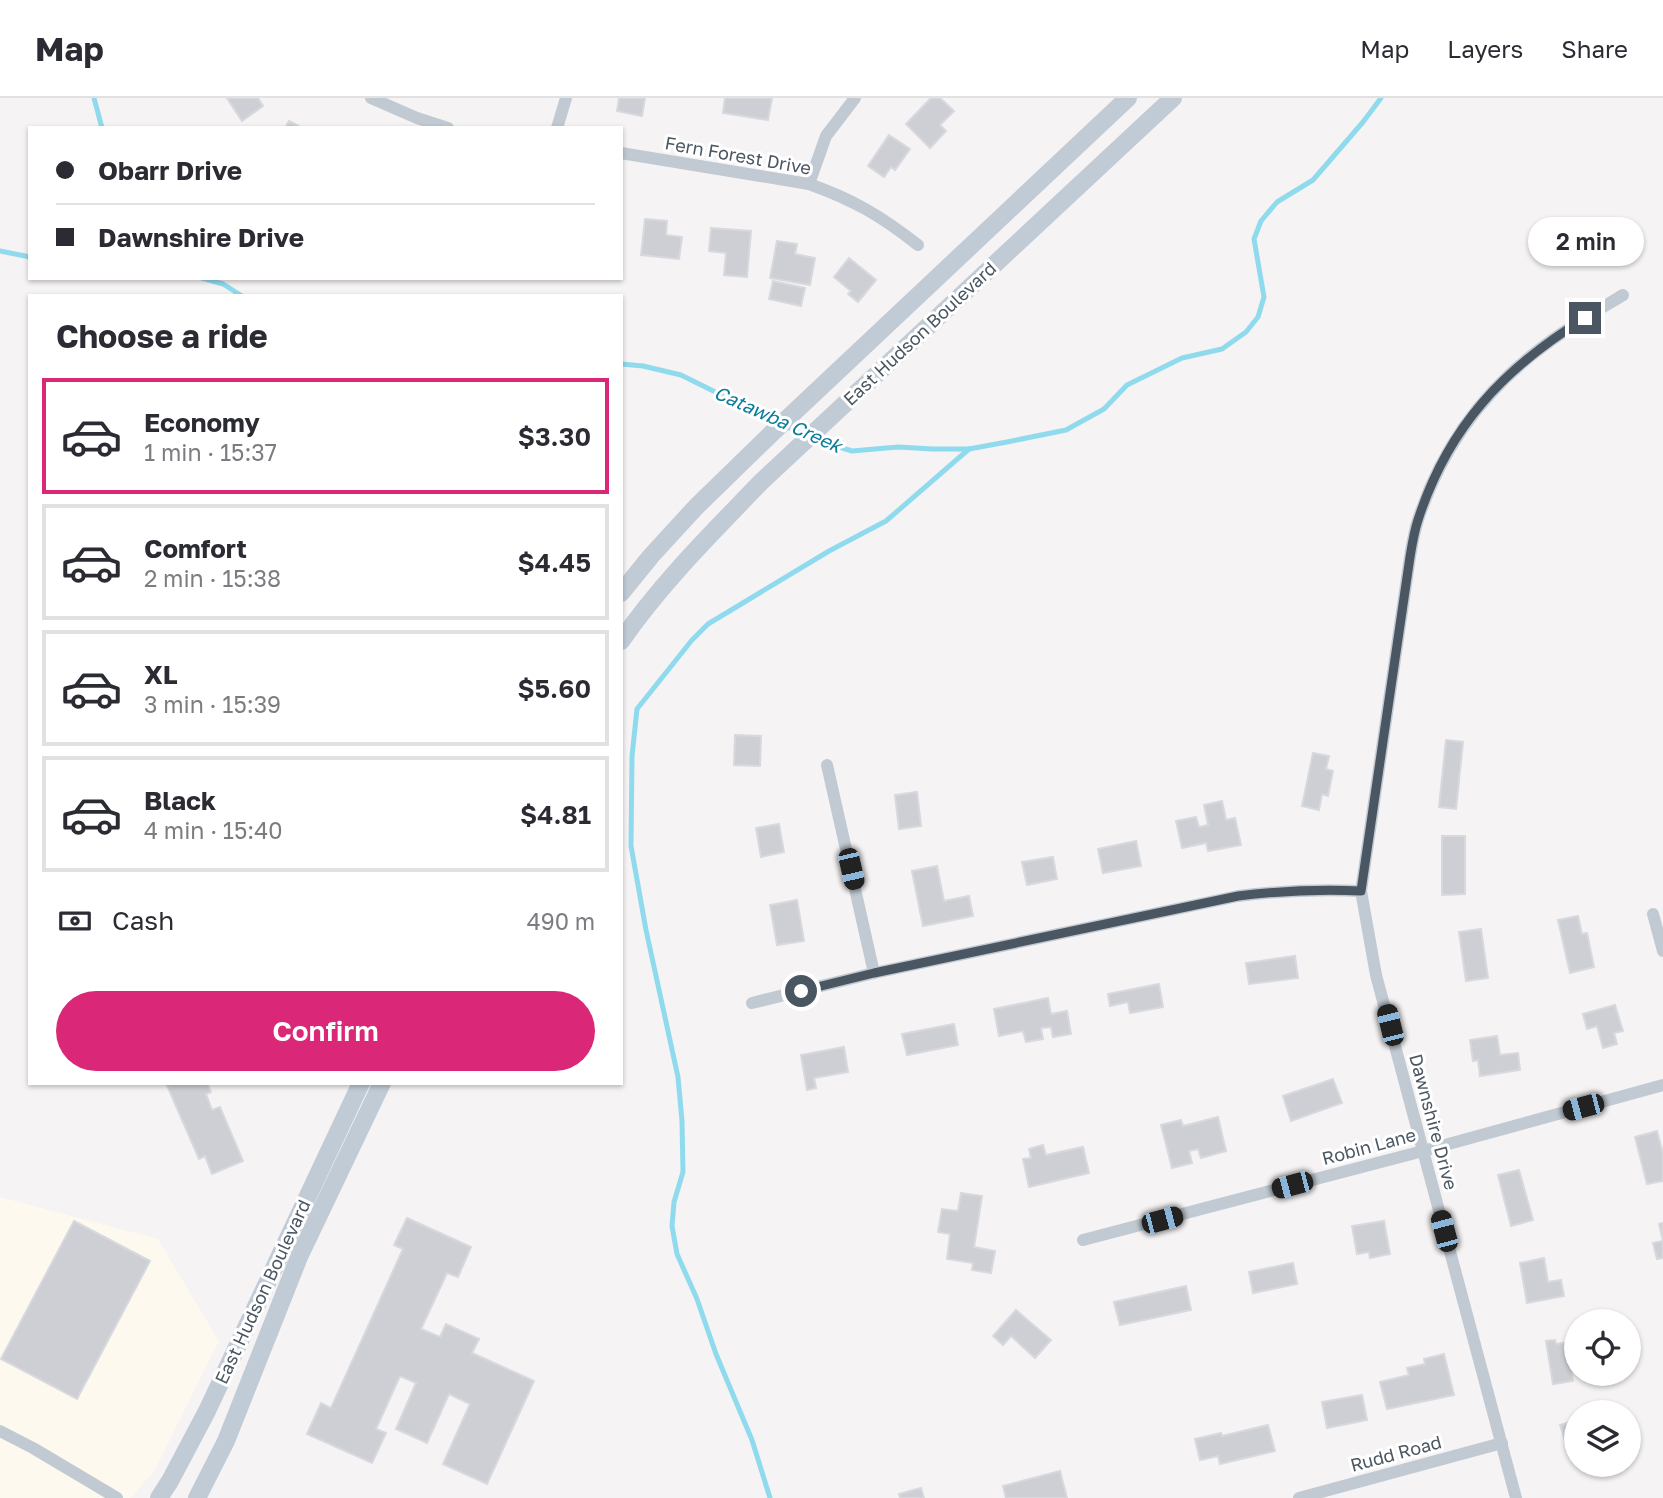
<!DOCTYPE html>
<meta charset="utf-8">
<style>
:root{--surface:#fff;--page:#f2f2f3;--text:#2b2b33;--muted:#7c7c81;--line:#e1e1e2;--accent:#db2777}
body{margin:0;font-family:"Golos Text",sans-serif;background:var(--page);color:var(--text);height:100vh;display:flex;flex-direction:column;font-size:26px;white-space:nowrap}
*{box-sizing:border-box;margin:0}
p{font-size:23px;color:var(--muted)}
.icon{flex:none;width:38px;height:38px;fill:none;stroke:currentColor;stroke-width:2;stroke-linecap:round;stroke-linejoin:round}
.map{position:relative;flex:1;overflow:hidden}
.panel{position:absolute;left:28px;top:196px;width:595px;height:791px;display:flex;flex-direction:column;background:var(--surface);border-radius:0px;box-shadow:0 2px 5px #0004}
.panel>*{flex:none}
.banner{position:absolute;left:28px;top:28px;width:595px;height:154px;border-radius:0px;box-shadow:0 2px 5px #0004;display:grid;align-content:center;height:154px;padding:0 28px;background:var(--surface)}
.controls{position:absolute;left:1564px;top:1211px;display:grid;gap:14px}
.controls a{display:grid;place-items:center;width:77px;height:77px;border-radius:50%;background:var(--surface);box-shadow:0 2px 5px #0004;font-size:35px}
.end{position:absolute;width:32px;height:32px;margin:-16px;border:9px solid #4a5661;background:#fff;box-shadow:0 0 0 4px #fff}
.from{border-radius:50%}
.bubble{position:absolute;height:49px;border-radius:24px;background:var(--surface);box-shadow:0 2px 5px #0004;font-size:23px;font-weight:600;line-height:49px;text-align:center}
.car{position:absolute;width:21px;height:42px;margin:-21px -10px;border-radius:9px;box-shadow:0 0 5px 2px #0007;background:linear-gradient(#222 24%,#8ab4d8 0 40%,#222 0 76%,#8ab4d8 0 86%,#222 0)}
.banner b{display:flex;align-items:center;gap:24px;height:66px;font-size:26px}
.banner b+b{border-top:2px solid var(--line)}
.banner i{width:18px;height:18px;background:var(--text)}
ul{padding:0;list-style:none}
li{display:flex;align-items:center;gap:21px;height:116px;margin:0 14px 10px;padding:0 14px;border:4px solid var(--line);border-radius:0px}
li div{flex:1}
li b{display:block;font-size:26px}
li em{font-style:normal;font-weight:600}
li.on{border-color:var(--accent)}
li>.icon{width:63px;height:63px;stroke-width:1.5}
h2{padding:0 28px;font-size:32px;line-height:84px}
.pay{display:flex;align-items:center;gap:18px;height:77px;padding:0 28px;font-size:26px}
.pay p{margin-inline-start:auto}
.primary-button{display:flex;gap:14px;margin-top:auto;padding:14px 28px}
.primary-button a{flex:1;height:80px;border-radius:42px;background:var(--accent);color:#fff;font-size:28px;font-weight:600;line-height:80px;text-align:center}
header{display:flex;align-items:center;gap:42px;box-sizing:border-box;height:98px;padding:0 35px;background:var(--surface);border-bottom:2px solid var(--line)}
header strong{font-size:33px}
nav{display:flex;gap:38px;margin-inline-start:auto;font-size:24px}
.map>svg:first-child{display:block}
.commercial{fill:#fdf9ef}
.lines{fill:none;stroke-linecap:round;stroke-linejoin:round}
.stream{stroke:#90daee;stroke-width:5}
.building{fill:#cdcfd5;stroke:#d7d9de;stroke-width:2}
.street{stroke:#c1cad2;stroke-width:12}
.secondary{stroke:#c1cbd6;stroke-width:18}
.route{stroke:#4a5661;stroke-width:9}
.labels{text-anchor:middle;stroke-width:6;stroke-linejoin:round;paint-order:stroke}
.street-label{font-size:18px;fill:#4a5661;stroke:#fff}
.water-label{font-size:19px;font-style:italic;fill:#0c7c9b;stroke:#fff}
</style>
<header>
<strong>Map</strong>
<nav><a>Map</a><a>Layers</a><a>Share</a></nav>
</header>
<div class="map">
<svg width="1663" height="1400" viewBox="0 0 1663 1400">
<rect width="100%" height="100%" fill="#f5f3f3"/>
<polygon class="commercial" points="0,1099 158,1141 219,1243 155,1372 131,1400 0,1400"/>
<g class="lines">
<g class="stream">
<polyline points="94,0 102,30"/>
<polyline points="0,153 30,159"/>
<polyline points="202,180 223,186 242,198"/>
<polyline points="621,266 643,268 681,277 776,324"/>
<polyline points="785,328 805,337"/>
<polyline points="814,341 852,353 898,349 932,351 969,351 1007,344 1066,332 1104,311 1127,287 1182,260 1222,251 1246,234 1258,219 1264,199 1254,141 1261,123 1277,104 1313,82 1363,24 1381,0"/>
<polyline points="770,1400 752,1342 716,1256 697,1201 677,1156 672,1128 674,1104 683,1074 682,1023 678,979 646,832 631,748 632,658 637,611 692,542 708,526 829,453 886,423 969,351"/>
</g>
</g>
<g class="building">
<polygon points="227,0 258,0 263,8 242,23"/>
<polygon points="619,0 645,0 642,18 617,13"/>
<polygon points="725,0 772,0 768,22 723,15"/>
<polygon points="931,0 940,0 954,13 940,27 946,33 930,50 906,26"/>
<polygon points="289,23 302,30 285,30"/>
<polygon points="889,37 910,51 895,72 891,69 884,79 868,68"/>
<polygon points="645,121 667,123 666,137 682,139 679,161 641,157"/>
<polygon points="711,130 751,133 747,179 724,177 726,155 709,153"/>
<polygon points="777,143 797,146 795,156 815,160 810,187 770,180"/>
<polygon points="849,160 876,182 858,204 848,196 851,193 834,179"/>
<polygon points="773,183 805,190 801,208 769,201"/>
<polygon points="735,637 761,638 760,668 734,667"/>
<polygon points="1446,642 1463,644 1456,711 1439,709"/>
<polygon points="1313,655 1329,658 1326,671 1333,673 1328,698 1322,696 1319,712 1302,708"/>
<polygon points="917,694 921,728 899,731 895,697"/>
<polygon points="1222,703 1226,722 1235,720 1241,747 1208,753 1206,745 1182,750 1176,723 1196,719 1199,729 1208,727 1204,707"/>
<polygon points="779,726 784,754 761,759 756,730"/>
<polygon points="1442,738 1465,738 1465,796 1442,797"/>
<polygon points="1136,743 1141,768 1103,775 1098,751"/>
<polygon points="1053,759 1057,781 1027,787 1022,764"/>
<polygon points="937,768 944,803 969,798 973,818 923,828 912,773"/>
<polygon points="797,802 804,843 777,847 770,807"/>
<polygon points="1578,818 1582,836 1587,835 1594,869 1570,875 1558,822"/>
<polygon points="1481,831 1488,880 1466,883 1459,834"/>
<polygon points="1295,858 1298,880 1249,886 1246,865"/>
<polygon points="1159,886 1163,909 1130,915 1128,904 1110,908 1108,896"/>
<polygon points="1048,900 1051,916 1067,913 1071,936 1053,939 1051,929 1041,930 1043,941 1026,944 1023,933 999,938 994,911"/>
<polygon points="1615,907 1623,933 1614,935 1617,946 1603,950 1597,928 1587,931 1583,916"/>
<polygon points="954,926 958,947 907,957 902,936"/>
<polygon points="1497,938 1500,957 1518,955 1520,972 1480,978 1478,962 1473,963 1470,942"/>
<polygon points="844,949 848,974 814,980 816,990 807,992 801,957"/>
<polygon points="1333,981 1342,1005 1291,1023 1283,998"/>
<polygon points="166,985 207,985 211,994 206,996 212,1012 220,1009 243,1063 212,1076 205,1058 199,1061"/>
<polygon points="1218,1019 1226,1053 1201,1060 1198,1051 1189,1053 1192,1065 1172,1070 1161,1027 1181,1022 1183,1028"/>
<polygon points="1657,1033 1663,1055 1663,1083 1647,1086 1635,1039"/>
<polygon points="1043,1047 1046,1057 1083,1049 1089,1075 1029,1089 1023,1061 1031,1060 1029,1051"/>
<polygon points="1519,1072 1533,1122 1511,1128 1498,1077"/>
<polygon points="961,1095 982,1098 974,1149 995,1153 991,1175 972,1172 973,1165 947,1161 950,1136 938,1134 942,1111 958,1113"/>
<polygon points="407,1120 471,1149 458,1179 447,1175 421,1231 440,1239 446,1226 479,1241 472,1255 534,1283 487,1386 443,1366 470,1306 449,1296 427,1345 396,1331 416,1285 400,1278 376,1331 386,1335 372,1365 307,1336 321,1305 331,1310 403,1151 394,1147"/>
<polygon points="74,1123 150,1163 77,1301 1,1261"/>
<polygon points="1384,1123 1390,1156 1370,1160 1369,1154 1357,1156 1352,1128"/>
<polygon points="1663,1125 1663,1160 1657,1161 1653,1145 1663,1143 1659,1126"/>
<polygon points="1544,1160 1548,1184 1561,1182 1564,1198 1527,1205 1520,1165"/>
<polygon points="1293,1165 1297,1186 1253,1195 1249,1174"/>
<polygon points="1186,1188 1191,1212 1120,1227 1114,1204"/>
<polygon points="1016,1212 1051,1242 1035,1260 1011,1238 1003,1247 993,1238"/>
<polygon points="1555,1242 1556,1246 1577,1243 1577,1255 1569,1256 1573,1283 1553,1286 1546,1243"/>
<polygon points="1444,1256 1454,1297 1387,1311 1380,1284 1409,1277 1407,1270 1425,1266 1424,1261"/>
<polygon points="1362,1297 1367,1322 1327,1330 1322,1304"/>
<polygon points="1577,1322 1577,1353 1569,1355 1560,1327"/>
<polygon points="1268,1327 1275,1353 1220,1366 1218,1358 1200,1362 1195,1341 1221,1335 1222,1338"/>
<polygon points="1060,1373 1067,1400 1006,1400 1003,1388"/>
<polygon points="921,1390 924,1400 900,1400 899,1396"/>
</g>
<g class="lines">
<g class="street">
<polyline points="371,0 417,20 448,30"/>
<polyline points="557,30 566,0"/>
<path d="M621,55L809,86C854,102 881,118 918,147"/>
<polyline points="809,86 826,38 855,0"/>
<polyline points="827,667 874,875"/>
<polyline points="1653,816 1663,853"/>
<path d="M752,905L874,875L1238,798C1279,793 1320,791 1361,793"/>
<polyline points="1083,1142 1423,1053 1663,987"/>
<polyline points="0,1333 33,1350 117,1400"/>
<polyline points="1299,1400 1502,1345"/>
<path d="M1516,1400L1376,877L1361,793L1410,459C1412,447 1414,434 1418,422C1441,351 1481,295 1541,250C1567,230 1595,214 1623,197"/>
</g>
<g class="secondary">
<polyline points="621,495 651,458 696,409 772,335 1128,0"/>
<path d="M621,543C662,484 712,435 761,384L1173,0"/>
<polyline points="159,1400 170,1383 207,1313 361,985"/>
<polyline points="197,1400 226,1343 299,1159 382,985"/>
</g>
</g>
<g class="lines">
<path class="route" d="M801,893L874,875L1238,798C1279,793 1320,791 1361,793L1410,459C1412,447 1414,434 1418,422C1448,329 1503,271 1585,220"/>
</g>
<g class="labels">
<g class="street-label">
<text transform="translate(738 58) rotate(10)" y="6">Fern Forest Drive</text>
<text transform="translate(920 236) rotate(-43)" y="6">East Hudson Boulevard</text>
<text transform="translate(1433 1024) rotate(75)" y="6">Dawnshire Drive</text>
<text transform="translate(1369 1049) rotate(-15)" y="6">Robin Lane</text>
<text transform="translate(263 1194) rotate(-65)" y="6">East Hudson Boulevard</text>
<text transform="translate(1396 1356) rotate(-15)" y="6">Rudd Road</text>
</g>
<g class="water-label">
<text transform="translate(778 321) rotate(24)" y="7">Catawba Creek</text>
</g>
</g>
</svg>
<div class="controls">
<a><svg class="icon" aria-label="locate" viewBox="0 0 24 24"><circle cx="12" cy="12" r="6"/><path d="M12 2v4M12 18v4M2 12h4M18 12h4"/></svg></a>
<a><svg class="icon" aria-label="layers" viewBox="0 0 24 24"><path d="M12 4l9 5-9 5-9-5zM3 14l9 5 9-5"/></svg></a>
</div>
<i class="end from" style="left:801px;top:893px"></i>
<i class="end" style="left:1585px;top:220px"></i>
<div class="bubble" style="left:1528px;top:119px;width:116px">2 min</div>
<i class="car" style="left:851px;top:771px;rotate:167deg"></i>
<i class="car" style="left:1390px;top:927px;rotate:346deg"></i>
<i class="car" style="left:1583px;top:1009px;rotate:255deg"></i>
<i class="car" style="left:1292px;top:1087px;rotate:255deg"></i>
<i class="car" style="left:1162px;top:1122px;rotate:75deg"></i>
<i class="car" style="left:1444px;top:1133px;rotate:345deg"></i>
<div class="banner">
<b><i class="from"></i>Obarr Drive</b>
<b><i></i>Dawnshire Drive</b>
</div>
<section class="panel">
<h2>Choose a ride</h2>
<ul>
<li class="on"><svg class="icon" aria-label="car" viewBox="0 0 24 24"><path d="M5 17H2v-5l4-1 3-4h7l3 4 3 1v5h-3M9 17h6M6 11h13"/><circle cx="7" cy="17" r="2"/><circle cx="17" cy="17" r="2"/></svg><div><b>Economy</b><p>1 min · 15:37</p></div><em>$3.30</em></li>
<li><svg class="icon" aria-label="car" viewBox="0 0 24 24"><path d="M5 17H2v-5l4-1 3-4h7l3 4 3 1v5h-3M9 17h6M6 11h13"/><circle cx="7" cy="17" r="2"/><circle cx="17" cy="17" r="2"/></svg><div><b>Comfort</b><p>2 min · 15:38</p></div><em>$4.45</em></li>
<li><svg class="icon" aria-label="car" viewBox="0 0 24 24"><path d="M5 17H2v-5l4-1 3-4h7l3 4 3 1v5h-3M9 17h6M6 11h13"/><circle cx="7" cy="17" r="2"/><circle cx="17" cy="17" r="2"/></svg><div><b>XL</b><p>3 min · 15:39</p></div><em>$5.60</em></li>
<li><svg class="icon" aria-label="car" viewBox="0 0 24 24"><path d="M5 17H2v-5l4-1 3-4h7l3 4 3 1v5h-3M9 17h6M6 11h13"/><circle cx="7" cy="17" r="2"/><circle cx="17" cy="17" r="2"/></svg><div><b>Black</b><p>4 min · 15:40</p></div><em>$4.81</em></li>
</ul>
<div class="pay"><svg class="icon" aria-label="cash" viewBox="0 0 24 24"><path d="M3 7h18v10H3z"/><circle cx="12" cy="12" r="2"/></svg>Cash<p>490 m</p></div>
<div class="primary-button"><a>Confirm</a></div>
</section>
</div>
